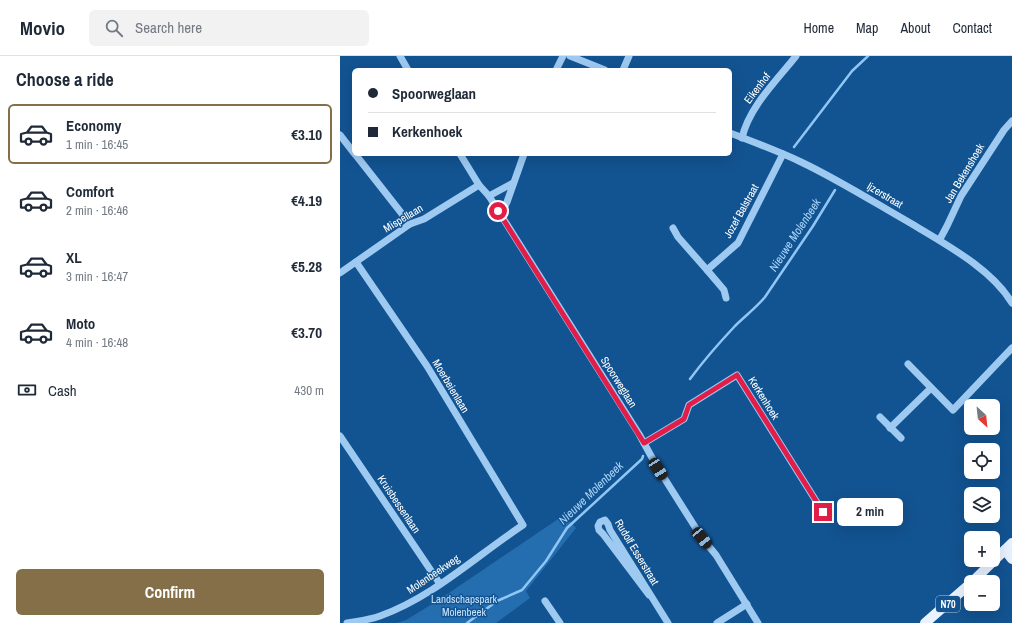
<!DOCTYPE html>
<meta charset="utf-8">
<style>
:root{--surface:#fff;--page:#f2f2f3;--text:#1f2937;--muted:#747a83;--line:#e0e1e3;--accent:#846f49}
body{margin:0;font-family:"Archivo Narrow",sans-serif;background:var(--page);color:var(--text);height:100vh;display:flex;flex-direction:column;font-size:15px;white-space:nowrap}
*{box-sizing:border-box;margin:0}
p{font-size:13px;color:var(--muted)}
.icon{flex:none;width:22px;height:22px;fill:none;stroke:currentColor;stroke-width:2;stroke-linecap:round;stroke-linejoin:round}
.map{position:relative;flex:1;overflow:hidden}
.side{display:flex;flex-direction:column;background:var(--surface);width:340px}
.side>*{flex:none}
.top-card{position:absolute;left:12px;top:12px;width:380px;height:88px;border-radius:6px;box-shadow:0 4px 16px #0002;display:grid;align-content:center;height:88px;padding:0 16px;background:var(--surface)}
.needle{width:26px;rotate:153deg}
.tools{position:absolute;left:624px;top:343px;display:grid;gap:8px}
.tools a{display:grid;place-items:center;width:36px;height:36px;border-radius:6px;background:var(--surface);box-shadow:0 4px 16px #0002;font-size:20px}
.end{position:absolute;width:18px;height:18px;margin:-9px;border:5px solid #e11d48;background:#fff;box-shadow:0 0 0 2px #fff}
.from{border-radius:50%}
.bubble{position:absolute;height:28px;border-radius:6px;background:var(--surface);box-shadow:0 4px 16px #0002;font-size:13px;font-weight:700;line-height:28px;text-align:center}
.car{position:absolute;width:12px;height:24px;margin:-12px -6px;border-radius:5px;box-shadow:0 0 3px 1px #0007;background:linear-gradient(#222 24%,#8ab4d8 0 40%,#222 0 76%,#8ab4d8 0 86%,#222 0)}
.top-card b{display:flex;align-items:center;gap:14px;height:38px;font-size:15px}
.top-card b+b{border-top:1px solid var(--line)}
.top-card i{width:10px;height:10px;background:var(--text)}
ul{padding:0;list-style:none}
li{display:flex;align-items:center;gap:12px;height:60px;margin:0 8px 6px;padding:0 8px;border:2px solid transparent;border-radius:6px}
li div{flex:1}
li b{display:block;font-size:15px}
li em{font-style:normal;font-weight:700}
li.current{border-color:var(--accent)}
li>.icon{width:36px;height:36px;stroke-width:1.5}
h2{padding:0 16px;font-size:18px;line-height:48px}
.pay{display:flex;align-items:center;gap:10px;height:44px;padding:0 16px;font-size:15px}
.pay p{margin-inline-start:auto}
.primary-button{display:flex;gap:8px;margin-top:auto;padding:8px 16px}
.primary-button a{flex:1;height:46px;border-radius:6px;background:var(--accent);color:#fff;font-size:16px;font-weight:700;line-height:46px;text-align:center}
header{display:flex;align-items:center;gap:24px;box-sizing:border-box;height:56px;padding:0 20px;background:var(--surface);border-bottom:1px solid var(--line)}
header strong{font-size:19px}
nav{display:flex;gap:22px;margin-inline-start:auto;font-size:14px}
.search{width:280px;height:36px;background:var(--page);display:flex;align-items:center;gap:10px;box-sizing:border-box;padding:0 14px;border-radius:6px;color:var(--muted);font-size:15px}
main{display:flex;flex:1;min-height:0}
.map>svg:first-child{display:block}
.green{fill:#246eb0}
.lines{fill:none;stroke-linecap:round;stroke-linejoin:round}
.stream{stroke:#90c6f5;stroke-width:2.5}
.minor{stroke:#9ecaf2;stroke-width:7}
.major{stroke:#e9f3ff;stroke-width:10}
.route{stroke:#e11d48;stroke-width:5}
.labels{text-anchor:middle;stroke-width:3;stroke-linejoin:round;paint-order:stroke}
.shield{fill:#125391;stroke:#b8cbde;stroke-width:1}
.shield-label{font-size:10px;font-weight:bold;fill:#fff}
.street-label{font-size:11px;fill:#fff;stroke:#125391}
.park-label{font-size:11px;fill:#c6e3fd;stroke:#125391}
.water-label{font-size:12px;font-style:italic;fill:#aad4f9;stroke:#125391}
</style>
<header>
<strong>Movio</strong>
<div class="search"><svg class="icon" aria-label="search" viewBox="0 0 24 24"><circle cx="10" cy="10" r="6"/><path d="M15 15l6 6"/></svg>Search here</div>
<nav><a>Home</a><a>Map</a><a>About</a><a>Contact</a></nav>
</header>
<main>
<section class="side">
<h2>Choose a ride</h2>
<ul>
<li class="current"><svg class="icon" aria-label="car" viewBox="0 0 24 24"><path d="M5 17H2v-5l4-1 3-4h7l3 4 3 1v5h-3M9 17h6M6 11h13"/><circle cx="7" cy="17" r="2"/><circle cx="17" cy="17" r="2"/></svg><div><b>Economy</b><p>1 min · 16:45</p></div><em>€3.10</em></li>
<li><svg class="icon" aria-label="car" viewBox="0 0 24 24"><path d="M5 17H2v-5l4-1 3-4h7l3 4 3 1v5h-3M9 17h6M6 11h13"/><circle cx="7" cy="17" r="2"/><circle cx="17" cy="17" r="2"/></svg><div><b>Comfort</b><p>2 min · 16:46</p></div><em>€4.19</em></li>
<li><svg class="icon" aria-label="car" viewBox="0 0 24 24"><path d="M5 17H2v-5l4-1 3-4h7l3 4 3 1v5h-3M9 17h6M6 11h13"/><circle cx="7" cy="17" r="2"/><circle cx="17" cy="17" r="2"/></svg><div><b>XL</b><p>3 min · 16:47</p></div><em>€5.28</em></li>
<li><svg class="icon" aria-label="car" viewBox="0 0 24 24"><path d="M5 17H2v-5l4-1 3-4h7l3 4 3 1v5h-3M9 17h6M6 11h13"/><circle cx="7" cy="17" r="2"/><circle cx="17" cy="17" r="2"/></svg><div><b>Moto</b><p>4 min · 16:48</p></div><em>€3.70</em></li>
</ul>
<div class="pay"><svg class="icon" aria-label="cash" viewBox="0 0 24 24"><path d="M3 7h18v10H3z"/><circle cx="12" cy="12" r="2"/></svg>Cash<p>430 m</p></div>
<div class="primary-button"><a>Confirm</a></div>
</section>
<div class="map">
<svg width="672" height="567" viewBox="0 0 672 567">
<rect width="100%" height="100%" fill="#125391"/>
<polygon class="green" points="224,459 236,472 186,535 190,542 156,567 57,567 66,564 97,545"/>
<g class="lines">
<g class="stream">
<polyline points="454,91 512,15 528,0"/>
<path d="M350,323C364,304 379,287 395,270C405,260 416,252 425,241L473,170L495,134"/>
<polyline points="127,567 157,545 182,534 206,505 227,472 302,403 303,400"/>
</g>
<g class="minor">
<polyline points="60,0 68,14"/>
<polyline points="230,0 265,14"/>
<polyline points="216,14 223,0"/>
<polyline points="283,14 289,0"/>
<path d="M390,77C414,86 438,95 461,106C499,124 535,147 572,168C605,188 652,213 672,247"/>
<polyline points="0,79 14,97"/>
<path d="M402,82C409,51 437,24 456,0"/>
<polyline points="15,98 70,168"/>
<polyline points="120,98 139,129 149,140 299,378 316,409 362,482 376,499 418,567"/>
<polyline points="149,140 173,127"/>
<polyline points="158,155 164,152 167,146 184,98"/>
<polyline points="333,172 338,181 367,214 398,187 443,98"/>
<polyline points="600,183 607,170 621,140 664,74 672,65"/>
<polyline points="367,214 384,234 386,242"/>
<polyline points="0,217 70,168 84,163 139,129"/>
<polyline points="568,308 613,354 672,292"/>
<polyline points="540,361 561,382"/>
<polyline points="550,372 591,332"/>
<polyline points="0,380 100,528"/>
<polyline points="304,387 344,363 349,349 397,319 483,456"/>
<polyline points="309,539 263,478 259,474 258,470 260,466 265,464 268,468 270,474 328,567"/>
<polyline points="205,545 220,567"/>
<path d="M7,567C18,565 29,564 40,560C93,541 136,500 183,469L87,310L16,206"/>
<polyline points="377,567 407,548"/>
</g>
<g class="major">
<polyline points="665,494 672,503"/>
<polyline points="632,526 672,487"/>
<polyline points="585,567 631,527"/>
</g>
</g>
<g class="lines">
<polyline class="route" points="158,155 304,387 344,363 349,349 397,319 483,456"/>
</g>
<g class="labels">
<rect class="shield" x="596" y="540" width="24" height="16" rx="3"/>
<g class="shield-label">
<text x="608" y="552">N70</text>
</g>
<g class="street-label">
<text transform="translate(417 32) rotate(-53)" y="4">Eikenhof</text>
<text transform="translate(624 117) rotate(-59)" y="4">Jan Bekenshoek</text>
<text transform="translate(545 139) rotate(31)" y="4">Ijzerstraat</text>
<text transform="translate(401 155) rotate(-61)" y="4">Jozef Balstraat</text>
<text transform="translate(63 162) rotate(-31)" y="4">Mispellaan</text>
<text transform="translate(279 326) rotate(58)" y="4">Spoorweglaan</text>
<text transform="translate(111 330) rotate(59)" y="4">Moerbeienlaan</text>
<text transform="translate(424 342) rotate(58)" y="4">Kerkenhoek</text>
<text transform="translate(59 448) rotate(56)" y="4">Kruisbessenlaan</text>
<text transform="translate(297 496) rotate(59)" y="4">Rudolf Esserstraat</text>
<text transform="translate(93 518) rotate(-34)" y="4">Molenbeekweg</text>
</g>
<g class="park-label">
<text x="124" y="547">Landschapspark<tspan x="124" dy="13">Molenbeek</tspan></text>
</g>
<g class="water-label">
<text transform="translate(455 179) rotate(-57)" y="4">Nieuwe Molenbeek</text>
<text transform="translate(251 437) rotate(-44)" y="4">Nieuwe Molenbeek</text>
</g>
</g>
</svg>
<div class="tools">
<a><svg class="needle" viewBox="-14 -14 28 28"><path d="M0-13l5 13h-10z" fill="#e53935"/><path d="M0 13l5-13h-10z" fill="#747a83"/></svg></a>
<a><svg class="icon" aria-label="locate" viewBox="0 0 24 24"><circle cx="12" cy="12" r="6"/><path d="M12 2v4M12 18v4M2 12h4M18 12h4"/></svg></a>
<a><svg class="icon" aria-label="layers" viewBox="0 0 24 24"><path d="M12 4l9 5-9 5-9-5zM3 14l9 5 9-5"/></svg></a>
<a>+</a>
<a>−</a>
</div>
<i class="end from" style="left:158px;top:155px"></i>
<i class="end" style="left:483px;top:456px"></i>
<div class="bubble" style="left:497px;top:442px;width:66px">2 min</div>
<i class="car" style="left:318px;top:413px;rotate:147deg"></i>
<i class="car" style="left:362px;top:482px;rotate:141deg"></i>
<div class="top-card">
<b><i class="from"></i>Spoorweglaan</b>
<b><i></i>Kerkenhoek</b>
</div>
</div>
</main>
